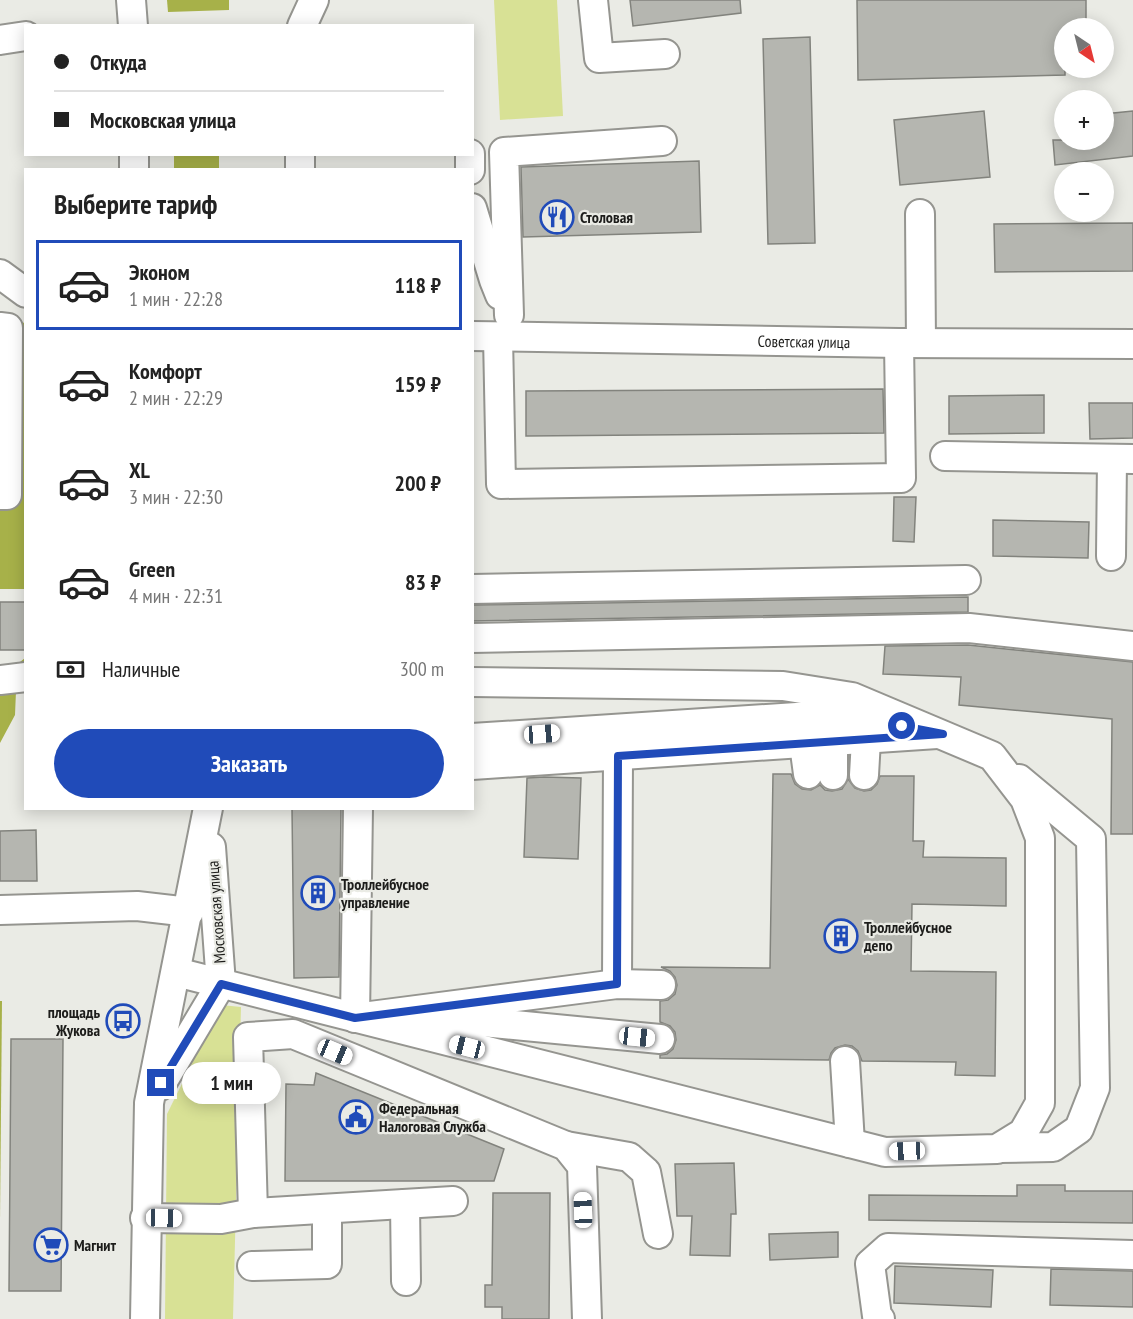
<!DOCTYPE html>
<html lang="ru">
<meta charset="utf-8">
<style>
:root{--surface:#fff;--page:#f2f2f2;--text:#222;--muted:#767676;--line:#e0e0e0;--accent:#204bb9}
body{margin:0;font-family:"PT Sans Narrow",sans-serif;background:var(--page);color:var(--text);height:100vh;display:flex;flex-direction:column;font-size:22px;white-space:nowrap}
*{box-sizing:border-box;margin:0}
p{font-size:20px;color:var(--muted)}
.icon{flex:none;width:33px;height:33px;fill:none;stroke:currentColor;stroke-width:2;stroke-linecap:round;stroke-linejoin:round}
.map{position:relative;flex:1;overflow:hidden}
.sheet{position:absolute;left:24px;top:168px;width:450px;height:642px;display:flex;flex-direction:column;background:var(--surface);border-radius:0px;box-shadow:0 3px 15px #0003}
.sheet>*{flex:none}
.guide{position:absolute;left:24px;top:24px;width:450px;height:132px;border-radius:0px;box-shadow:0 3px 15px #0003;display:grid;align-content:center;height:132px;padding:0 30px;background:var(--surface)}
.needle{width:39px;rotate:145deg}
.fabs{position:absolute;left:1054px;top:18px;display:grid;gap:12px}
.fabs a{display:grid;place-items:center;width:60px;height:60px;border-radius:50%;background:var(--surface);box-shadow:0 3px 15px #0003;font-size:30px}
.end{position:absolute;width:27px;height:27px;margin:-14px;border:8px solid #204bb9;background:#fff;box-shadow:0 0 0 3px #fff}
.from{border-radius:50%}
.bubble{position:absolute;height:42px;border-radius:21px;background:var(--surface);box-shadow:0 3px 15px #0003;font-size:20px;font-weight:700;line-height:42px;text-align:center}
.car{position:absolute;width:18px;height:36px;margin:-18px -9px;border-radius:8px;box-shadow:0 0 4px 2px #0007;background:linear-gradient(#fff 24%,#345 0 40%,#fff 0 76%,#345 0 86%,#fff 0)}
.guide b{display:flex;align-items:center;gap:21px;height:57px;font-size:22px}
.guide b+b{border-top:2px solid var(--line)}
.guide i{width:15px;height:15px;background:var(--text)}
ul{padding:0;list-style:none}
li{display:flex;align-items:center;gap:18px;height:90px;margin:0 12px 9px;padding:0 18px;border:3px solid transparent;border-radius:0px}
li div{flex:1}
li b{display:block;font-size:22px}
li em{font-style:normal;font-weight:700}
li.on{border-color:var(--accent)}
li>.icon{width:54px;height:54px;stroke-width:1.5}
h2{padding:0 30px;font-size:27px;line-height:72px}
.pay{display:flex;align-items:center;gap:15px;height:66px;padding:0 30px;font-size:22px}
.pay p{margin-inline-start:auto}
.action{display:flex;gap:12px;margin-top:auto;padding:12px 30px}
.action a{flex:1;height:69px;border-radius:36px;background:var(--accent);color:#fff;font-size:24px;font-weight:700;line-height:69px;text-align:center}
.map>svg:first-child{display:block}
.green{fill:#d8e195}
.forest{fill:#a7b149}
.building{fill:#b5b6b0;stroke:#82837d;stroke-width:1.5}
.lines{fill:none;stroke-linecap:round;stroke-linejoin:round}
.minor-casing{stroke:#959590;stroke-width:32}
.minor{stroke:#fff;stroke-width:28}
.route{stroke:#204bb9;stroke-width:8}
.labels{text-anchor:middle;stroke-width:4.5;stroke-linejoin:round;paint-order:stroke}
.poi-label{font-size:16px;font-weight:bold;fill:#1d1d1b;stroke:#eaebe5;text-anchor:start}
.street-label{font-size:16px;fill:#1d1d1b;stroke:#eaebe5}
</style>
<div class="map">
<svg width="1133" height="1319" viewBox="0 0 1133 1319">
<rect width="100%" height="100%" fill="#eaebe5"/>
<g class="green">
<polygon points="494,0 557,0 563,116 500,120"/>
<polygon points="221,1005 241,1007 233,1319 165,1319 167,1114"/>
</g>
<g class="forest">
<polygon points="167,0 229,0 229,10 168,12"/>
<rect x="174" y="155" width="45" height="14"/>
<polygon points="0,320 26,323 25,589 0,589"/>
<polygon points="25,658 25,677 16,691 15,715 0,743 0,670 10,670"/>
<polygon points="0,1001 2,1001 0,1221"/>
</g>
<g class="building">
<polygon points="630,0 740,0 741,13 633,26"/>
<polygon points="857,0 1086,0 1086,28 1065,28 1065,75 858,80"/>
<polygon points="810,37 815,243 768,244 763,39"/>
<polygon points="984,111 990,177 900,185 894,120"/>
<polygon points="1133,111 1133,156 1055,165 1053,140 1104,140 1104,114"/>
<polygon points="699,161 701,232 523,237 521,167"/>
<polygon points="1133,223 1133,271 995,272 994,224"/>
<polygon points="883,389 884,433 526,436 526,391"/>
<polygon points="1044,395 1044,433 949,434 949,396"/>
<polygon points="1089,403 1133,403 1133,438 1090,439"/>
<polygon points="894,497 916,497 914,542 893,541"/>
<polygon points="993,520 1089,522 1088,558 993,556"/>
<polygon points="968,597 968,612 472,621 472,605"/>
<rect x="0" y="602" width="26" height="48"/>
<polygon points="968,645 1133,662 1133,834 1111,834 1112,719 959,705 961,677 883,674 885,646"/>
<polygon points="773,774 791,774 795,784 802,789 811,790 820,785 825,790 832,791 842,789 848,779 855,788 864,791 871,790 877,784 880,776 914,776 913,841 924,841 923,857 1006,858 1006,906 912,904 911,971 996,972 995,1076 955,1075 956,1062 862,1061 858,1051 852,1046 845,1045 835,1048 831,1053 829,1060 660,1058 660,1055 667,1054 673,1049 676,1040 675,1032 670,1026 660,1022 660,1001 668,1000 675,994 677,985 675,977 670,971 661,967 770,968"/>
<polygon points="544,777 581,778 578,859 524,857 527,778"/>
<polygon points="292,808 341,808 339,977 294,978"/>
<polygon points="36,830 37,881 0,881 0,831"/>
<polygon points="11,1039 63,1039 61,1291 9,1291"/>
<polygon points="316,1073 504,1149 494,1181 285,1181 286,1084 314,1085"/>
<polygon points="734,1163 736,1214 731,1214 730,1256 690,1255 692,1216 677,1216 675,1164"/>
<polygon points="1017,1185 1065,1185 1065,1191 1133,1191 1133,1223 869,1220 869,1195 1017,1196"/>
<polygon points="493,1193 550,1193 549,1319 502,1319 502,1307 485,1307 485,1285 492,1285"/>
<polygon points="838,1232 838,1257 770,1260 769,1234"/>
<polygon points="895,1266 993,1270 991,1307 894,1303"/>
<polygon points="1051,1269 1133,1271 1133,1307 1050,1305"/>
</g>
<g class="lines">
<g class="minor-casing">
<g id="minor">
<polyline points="131,0 133,26"/>
<polyline points="593,0 599,58 665,54"/>
<polyline points="302,26 314,0"/>
<polyline points="0,40 26,36"/>
<polyline points="134,154 134,170"/>
<polyline points="300,154 300,170"/>
<polyline points="470,154 470,170"/>
<polyline points="472,208 494,280 500,295"/>
<polyline points="920,214 921,343"/>
<polyline points="0,274 26,293"/>
<polyline points="509,315 504,152 662,141"/>
<polyline points="0,327 8,328 7,495 0,495"/>
<path id="s1" d="M472,336L899,343L1133,344"/>
<polyline points="498,337 501,484 901,478 899,343"/>
<polyline points="945,456 1133,459"/>
<polyline points="1111,556 1112,459"/>
<polyline points="472,589 966,580"/>
<polyline points="472,638 969,628 1133,646"/>
<polyline points="0,680 26,677"/>
<polyline points="472,738 842,714 873,720"/>
<polyline points="833,742 833,775"/>
<polyline points="804,744 808,774"/>
<polyline points="472,765 937,734"/>
<polyline points="864,775 866,740"/>
<polyline points="358,808 355,1018 617,984 661,985"/>
<polyline points="0,910 137,906 189,912"/>
<polyline points="176,972 885,1152 997,1149 1023,1133 1040,1103 1040,838 1025,799 992,756 852,697 783,686 472,682"/>
<polyline points="617,984 618,756"/>
<polyline points="441,1018 660,1039"/>
<polyline points="845,1061 850,1143"/>
<polyline points="160,1086 221,984 211,847"/>
<polyline points="566,1146 629,1157 646,1172 658,1234"/>
<polyline points="999,1148 1053,1147 1079,1129 1095,1088 1091,839 1019,779"/>
<polyline points="405,1204 406,1281"/>
<polyline points="253,1213 248,1037 293,1034 566,1146 582,1166 587,1319"/>
<polyline points="145,1218 221,1219 253,1213 453,1201"/>
<polyline points="252,1266 327,1264 327,1209"/>
<polyline points="145,1319 149,1103 208,808"/>
<polyline points="880,1319 877,1316 870,1264 888,1248 1133,1255"/>
</g>
</g>
<use href="#minor" class="minor"/>
</g>
<g class="lines">
<polyline class="route" points="161,1083 221,984 355,1018 617,984 618,756 943,734 902,726"/>
</g>
<defs>
<g id="restaurant-ring" transform="scale(1.725)"><circle r="9.5" fill="#eaebe5" stroke="#204bb9" stroke-width="1.5"/><path d="M-5-6h1v4h1v-4h1v4h1v-4h1v5L-1.5 .5V6h-2V.5L-5-1ZM5-6V6H3V1.5H1.5Q1.5-4 5-6Z" fill="#204bb9"/></g>
<g id="building-ring" transform="scale(1.725)"><circle r="9.5" fill="#eaebe5" stroke="#204bb9" stroke-width="1.5"/><path d="M-4-6H4V6H1V3H-1V6H-4ZM-2.5-4.3h1.7v1.8h-1.7ZM.8-4.3h1.7v1.8H.8ZM-2.5-1h1.7V.8h-1.7ZM.8-1h1.7V.8H.8Z" fill="#204bb9"/></g>
<g id="bus-ring" transform="scale(1.725)"><circle r="9.5" fill="#eaebe5" stroke="#204bb9" stroke-width="1.5"/><path d="M-5-6H5V4H4V6H2V4H-2V6H-4V4H-5ZM-3.5-4V0h7V-4ZM-3.5 1.2v1.5H-2V1.2ZM2 1.2v1.5H3.5V1.2Z" fill="#204bb9"/></g>
<g id="civic-ring" transform="scale(1.725)"><circle r="9.5" fill="#eaebe5" stroke="#204bb9" stroke-width="1.5"/><path d="M-.6-6.5H3V-4.5H.6V-3L4-1V1h2V6H-6V1h2V-1L-.6-3ZM-1.2 2.5V6h2.4V2.5Z" fill="#204bb9"/></g>
<g id="supermarket-ring" transform="scale(1.725)"><circle r="9.5" fill="#eaebe5" stroke="#204bb9" stroke-width="1.5"/><path d="M-6-5.5h2.5l.6 2H6L4.5 2H-2.5L-4.4-4H-6ZM-1.5 3.2a1.3 1.3 0 1 0 .1 0ZM3 3.2a1.3 1.3 0 1 0 .1 0Z" fill="#204bb9"/></g>
</defs>
<g fill-rule="evenodd">
<use href="#restaurant-ring" x="557" y="217"/>
<use href="#building-ring" x="318" y="893"/>
<use href="#building-ring" x="841" y="936"/>
<use href="#bus-ring" x="123" y="1021"/>
<use href="#civic-ring" x="356" y="1117"/>
<use href="#supermarket-ring" x="51" y="1245"/>
</g>
<g class="labels">
<g class="poi-label">
<text x="580" y="223">Столовая</text>
<text x="341" y="890">Троллейбусное<tspan x="341" dy="18">управление</tspan></text>
<text x="864" y="933">Троллейбусное<tspan x="864" dy="18">депо</tspan></text>
<text x="100" y="1018" text-anchor="end">площадь<tspan x="100" dy="18">Жукова</tspan></text>
<text x="379" y="1114">Федеральная<tspan x="379" dy="18">Налоговая Служба</tspan></text>
<text x="74" y="1251">Магнит</text>
</g>
<g class="street-label">
<text dy="6" stroke="none"><textPath href="#s1" startOffset="332">Советская улица</textPath></text>
<text transform="translate(216 912) rotate(-94)" y="6">Московская улица</text>
</g>
</g>
</svg>
<div class="fabs">
<a><svg class="needle" viewBox="-14 -14 28 28"><path d="M0-13l5 13h-10z" fill="#e53935"/><path d="M0 13l5-13h-10z" fill="#767676"/></svg></a>
<a>+</a>
<a>−</a>
</div>
<i class="end from" style="left:902px;top:726px"></i>
<i class="end" style="left:161px;top:1083px"></i>
<div class="bubble" style="left:182px;top:1062px;width:99px">1 мин</div>
<i class="car" style="left:542px;top:734px;rotate:86deg"></i>
<i class="car" style="left:637px;top:1037px;rotate:96deg"></i>
<i class="car" style="left:467px;top:1047px;rotate:284deg"></i>
<i class="car" style="left:335px;top:1052px;rotate:113deg"></i>
<i class="car" style="left:907px;top:1151px;rotate:268deg"></i>
<i class="car" style="left:583px;top:1210px;rotate:358deg"></i>
<i class="car" style="left:164px;top:1218px;rotate:91deg"></i>
<div class="guide">
<b><i class="from"></i>Откуда</b>
<b><i></i>Московская улица</b>
</div>
<section class="sheet">
<h2>Выберите тариф</h2>
<ul>
<li class="on"><svg class="icon" aria-label="car" viewBox="0 0 24 24"><path d="M5 17H2v-5l4-1 3-4h7l3 4 3 1v5h-3M9 17h6M6 11h13"/><circle cx="7" cy="17" r="2"/><circle cx="17" cy="17" r="2"/></svg><div><b>Эконом</b><p>1 мин · 22:28</p></div><em>118 ₽</em></li>
<li><svg class="icon" aria-label="car" viewBox="0 0 24 24"><path d="M5 17H2v-5l4-1 3-4h7l3 4 3 1v5h-3M9 17h6M6 11h13"/><circle cx="7" cy="17" r="2"/><circle cx="17" cy="17" r="2"/></svg><div><b>Комфорт</b><p>2 мин · 22:29</p></div><em>159 ₽</em></li>
<li><svg class="icon" aria-label="car" viewBox="0 0 24 24"><path d="M5 17H2v-5l4-1 3-4h7l3 4 3 1v5h-3M9 17h6M6 11h13"/><circle cx="7" cy="17" r="2"/><circle cx="17" cy="17" r="2"/></svg><div><b>XL</b><p>3 мин · 22:30</p></div><em>200 ₽</em></li>
<li><svg class="icon" aria-label="car" viewBox="0 0 24 24"><path d="M5 17H2v-5l4-1 3-4h7l3 4 3 1v5h-3M9 17h6M6 11h13"/><circle cx="7" cy="17" r="2"/><circle cx="17" cy="17" r="2"/></svg><div><b>Green</b><p>4 мин · 22:31</p></div><em>83 ₽</em></li>
</ul>
<div class="pay"><svg class="icon" aria-label="cash" viewBox="0 0 24 24"><path d="M3 7h18v10H3z"/><circle cx="12" cy="12" r="2"/></svg>Наличные<p>300 m</p></div>
<div class="action"><a>Заказать</a></div>
</section>
</div>
